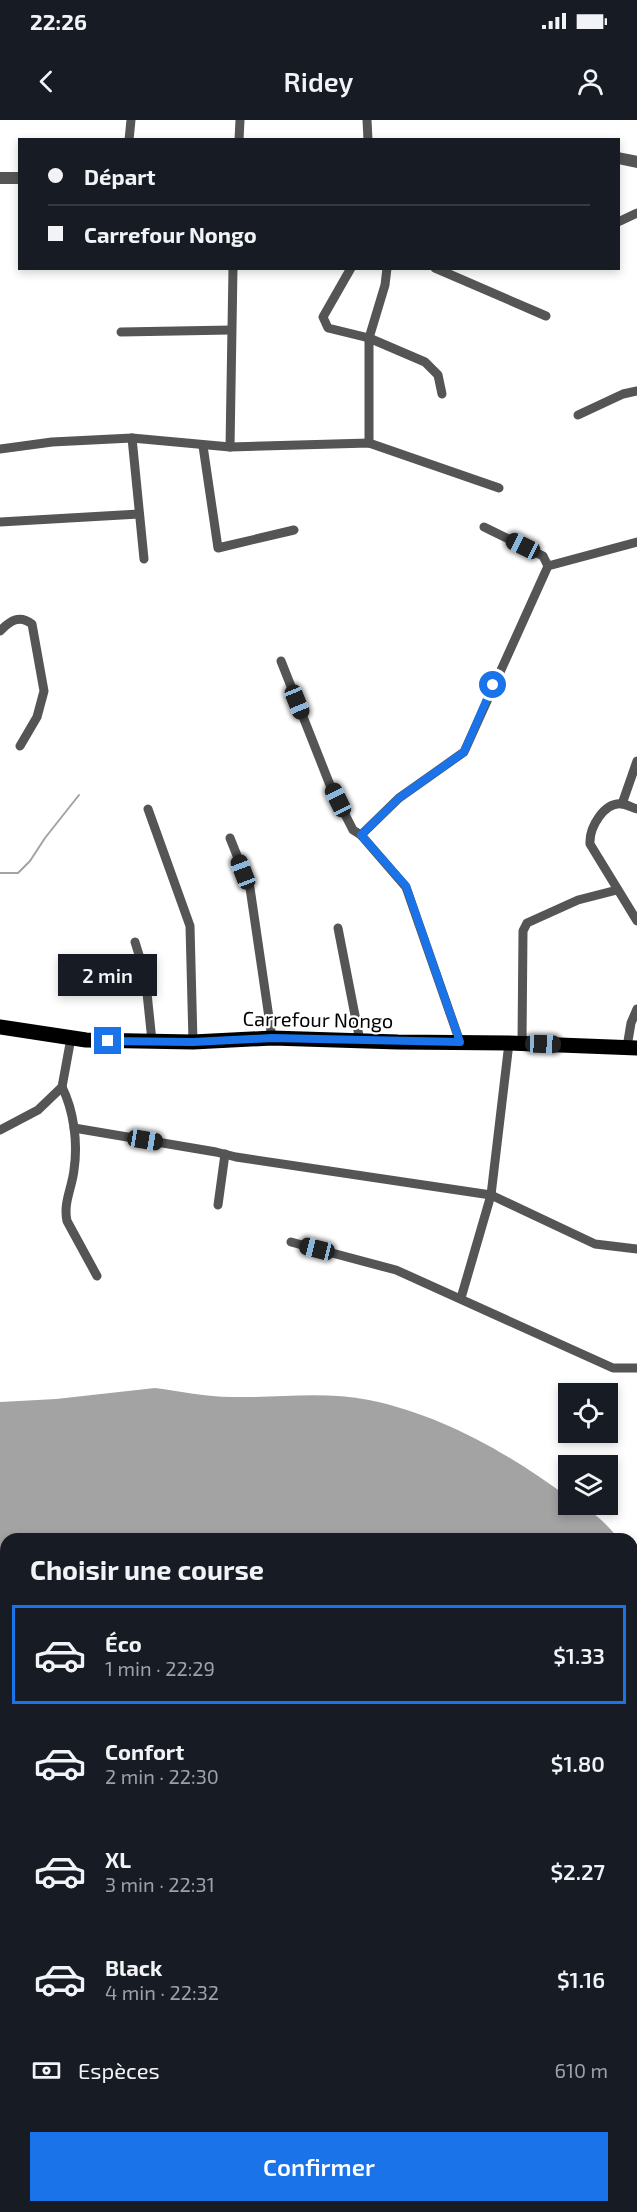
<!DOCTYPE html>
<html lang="fr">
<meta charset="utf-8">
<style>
:root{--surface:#171b24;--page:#20242c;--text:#f1f3f6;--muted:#9ea1a6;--line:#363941;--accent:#1a73e8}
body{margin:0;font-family:"Exo 2",sans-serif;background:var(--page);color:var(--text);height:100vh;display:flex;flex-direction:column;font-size:22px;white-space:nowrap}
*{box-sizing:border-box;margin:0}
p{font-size:20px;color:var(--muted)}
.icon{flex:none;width:33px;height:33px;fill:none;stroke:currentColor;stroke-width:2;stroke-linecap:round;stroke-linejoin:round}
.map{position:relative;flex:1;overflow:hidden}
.panel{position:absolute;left:0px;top:1413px;width:638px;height:680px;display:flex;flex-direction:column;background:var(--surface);border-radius:18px 18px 0 0;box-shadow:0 3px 9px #0003}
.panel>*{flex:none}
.banner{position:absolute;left:18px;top:18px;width:602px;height:132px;border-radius:0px;box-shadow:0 3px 9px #0003;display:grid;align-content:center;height:132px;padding:0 30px;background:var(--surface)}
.controls{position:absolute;left:558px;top:1263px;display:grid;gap:12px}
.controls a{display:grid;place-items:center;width:60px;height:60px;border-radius:0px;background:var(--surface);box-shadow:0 3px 9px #0003;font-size:30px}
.end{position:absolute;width:27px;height:27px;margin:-14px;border:8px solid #1a73e8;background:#fff;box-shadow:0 0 0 3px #fff}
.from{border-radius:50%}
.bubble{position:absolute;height:42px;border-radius:0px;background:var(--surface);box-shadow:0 3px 9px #0003;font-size:20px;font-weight:600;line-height:42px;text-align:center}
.car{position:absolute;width:18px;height:36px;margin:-18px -9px;border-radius:8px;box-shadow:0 0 4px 2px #0007;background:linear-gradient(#222 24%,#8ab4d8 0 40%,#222 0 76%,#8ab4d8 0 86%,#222 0)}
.banner b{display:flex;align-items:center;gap:21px;height:57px;font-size:22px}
.banner b+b{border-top:2px solid var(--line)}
.banner i{width:15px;height:15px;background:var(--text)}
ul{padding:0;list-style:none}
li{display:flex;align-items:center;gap:18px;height:99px;margin:0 12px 9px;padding:0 18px;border:3px solid transparent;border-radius:0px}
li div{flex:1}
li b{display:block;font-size:22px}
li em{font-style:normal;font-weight:600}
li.active{border-color:var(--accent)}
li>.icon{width:54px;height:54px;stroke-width:1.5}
h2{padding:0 30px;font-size:27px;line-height:72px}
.pay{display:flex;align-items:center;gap:15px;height:66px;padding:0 30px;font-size:22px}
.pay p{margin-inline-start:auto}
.primary-button{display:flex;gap:12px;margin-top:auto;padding:12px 30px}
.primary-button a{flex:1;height:69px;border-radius:0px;background:var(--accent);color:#fff;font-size:24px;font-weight:600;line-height:69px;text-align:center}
.status{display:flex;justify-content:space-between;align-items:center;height:42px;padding:0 30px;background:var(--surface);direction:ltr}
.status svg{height:16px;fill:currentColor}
header{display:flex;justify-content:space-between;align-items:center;height:78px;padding:0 30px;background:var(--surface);font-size:27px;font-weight:600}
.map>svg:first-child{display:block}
.water{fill:#a3a3a3}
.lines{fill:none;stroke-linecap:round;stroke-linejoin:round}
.stream{stroke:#a3a3a3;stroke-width:2}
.minor{stroke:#555;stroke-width:9}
.tertiary{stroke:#555;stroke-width:12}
.primary{stroke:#000;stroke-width:15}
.route{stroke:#1a73e8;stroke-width:8}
.labels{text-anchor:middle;stroke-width:4.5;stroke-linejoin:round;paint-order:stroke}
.street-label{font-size:20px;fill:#000;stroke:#fff}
</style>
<div class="status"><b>22:26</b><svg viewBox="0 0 49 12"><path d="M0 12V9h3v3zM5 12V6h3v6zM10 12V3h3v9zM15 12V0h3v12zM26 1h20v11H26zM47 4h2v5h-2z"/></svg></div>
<header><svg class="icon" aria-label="back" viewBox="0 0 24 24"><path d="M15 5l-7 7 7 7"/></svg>Ridey<svg class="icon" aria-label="person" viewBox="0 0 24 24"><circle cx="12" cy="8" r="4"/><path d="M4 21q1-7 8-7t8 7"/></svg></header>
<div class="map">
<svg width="637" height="2092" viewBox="0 0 637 2092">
<rect width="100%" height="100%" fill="#fff"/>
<path class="water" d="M155,1268C180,1271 206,1277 232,1277C276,1278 325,1271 369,1280C442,1295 508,1333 568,1377V1384C589,1384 606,1404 619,1419H6V2086H632V1434L637,1441V2092H0V1282L56,1279Z"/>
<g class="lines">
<polyline class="stream" points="0,753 18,753 30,741 45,718 79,675"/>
<g class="minor">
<polyline points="367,0 368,20"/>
<polyline points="129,20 131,0"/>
<polyline points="239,20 240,0"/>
<polyline points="618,102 637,93"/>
<polyline points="351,148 323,197 328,208 369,218 425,242 438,255 442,274"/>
<polyline points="435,148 546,196"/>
<polyline points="121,212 231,210"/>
<polyline points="578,295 623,274 637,271"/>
<polyline points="132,318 144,439"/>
<polyline points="369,323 369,218 385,165 387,148"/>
<polyline points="203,326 218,428 294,410"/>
<polyline points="230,327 233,148"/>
<polyline points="0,329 52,322 132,318 230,327 369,323 499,368"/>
<polyline points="0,402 139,394"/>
<polyline points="484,407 543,436 548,446"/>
<path d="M0,511C10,501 19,494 32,504L44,571L37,597L20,626"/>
<polyline points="281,541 330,665 353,710 361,715 406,767 460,922"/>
<polyline points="622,684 637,641"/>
<polyline points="148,689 190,806 193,922"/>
<path d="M637,689C633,688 628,685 623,684C604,681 589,708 590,724L637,801"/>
<polyline points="361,715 399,678 464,632 548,446 637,422"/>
<polyline points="230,718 250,768 272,918"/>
<polyline points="338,808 360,921"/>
<polyline points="135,822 145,854 152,921"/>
<polyline points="522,923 523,811 527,803 578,780 617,770"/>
<polyline points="627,927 631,903 637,889"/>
<path d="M62,967C74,991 78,1023 74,1050C72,1068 63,1083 67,1101L97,1156"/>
<polyline points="74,1008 216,1032 236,1037 491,1075 595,1124 637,1129"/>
<polyline points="0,1010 38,990 62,967 71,918"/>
<polyline points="218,1085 225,1034"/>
<polyline points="291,1122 396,1150 613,1248 637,1248"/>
<polyline points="461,1178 491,1075 509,923"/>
</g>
<g class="tertiary">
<polyline points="618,38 637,42"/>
<polyline points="0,58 20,58"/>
</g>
<polyline class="primary" points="0,907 86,920 193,922 272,918 398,922 509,923 637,928"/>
</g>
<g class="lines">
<polyline class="route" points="108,921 193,922 272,918 460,922 406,766 361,715 399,678 464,632 493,565"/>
</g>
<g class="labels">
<g class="street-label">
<text transform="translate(318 900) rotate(1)" y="7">Carrefour Nongo</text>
</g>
</g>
</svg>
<div class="controls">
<a><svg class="icon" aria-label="locate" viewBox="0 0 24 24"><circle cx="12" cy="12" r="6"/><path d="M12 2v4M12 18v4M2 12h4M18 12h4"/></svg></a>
<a><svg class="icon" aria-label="layers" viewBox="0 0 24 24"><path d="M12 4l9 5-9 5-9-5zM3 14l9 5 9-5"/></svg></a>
</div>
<i class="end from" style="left:493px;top:565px"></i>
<i class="end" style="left:108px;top:921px"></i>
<div class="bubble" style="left:58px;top:834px;width:99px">2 min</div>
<i class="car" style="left:523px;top:426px;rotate:296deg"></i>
<i class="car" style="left:297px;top:582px;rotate:158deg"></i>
<i class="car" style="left:338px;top:680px;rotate:334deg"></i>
<i class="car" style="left:243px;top:752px;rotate:339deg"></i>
<i class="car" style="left:543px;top:924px;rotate:92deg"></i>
<i class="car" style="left:145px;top:1020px;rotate:99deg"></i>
<i class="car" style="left:317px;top:1129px;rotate:284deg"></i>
<div class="banner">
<b><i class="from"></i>Départ</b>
<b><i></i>Carrefour Nongo</b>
</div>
<section class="panel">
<h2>Choisir une course</h2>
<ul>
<li class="active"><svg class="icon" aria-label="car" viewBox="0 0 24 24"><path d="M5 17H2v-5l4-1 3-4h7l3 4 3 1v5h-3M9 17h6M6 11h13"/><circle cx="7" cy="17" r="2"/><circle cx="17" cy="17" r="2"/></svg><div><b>Éco</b><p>1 min · 22:29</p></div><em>$1.33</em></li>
<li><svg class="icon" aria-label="car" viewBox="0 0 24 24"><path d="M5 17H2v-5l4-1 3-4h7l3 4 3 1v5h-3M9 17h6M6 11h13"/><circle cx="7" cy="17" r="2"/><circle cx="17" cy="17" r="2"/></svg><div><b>Confort</b><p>2 min · 22:30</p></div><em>$1.80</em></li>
<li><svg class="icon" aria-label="car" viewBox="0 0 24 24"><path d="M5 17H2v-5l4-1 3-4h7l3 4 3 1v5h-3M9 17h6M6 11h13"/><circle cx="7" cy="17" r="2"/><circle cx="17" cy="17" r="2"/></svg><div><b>XL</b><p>3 min · 22:31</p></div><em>$2.27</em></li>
<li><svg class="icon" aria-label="car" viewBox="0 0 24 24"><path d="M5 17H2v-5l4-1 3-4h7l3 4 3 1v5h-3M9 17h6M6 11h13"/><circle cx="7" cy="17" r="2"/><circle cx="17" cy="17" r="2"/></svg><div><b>Black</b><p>4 min · 22:32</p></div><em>$1.16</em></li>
</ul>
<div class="pay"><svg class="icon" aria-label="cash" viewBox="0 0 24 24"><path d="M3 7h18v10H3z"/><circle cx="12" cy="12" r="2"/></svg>Espèces<p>610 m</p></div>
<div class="primary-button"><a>Confirmer</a></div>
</section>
</div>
